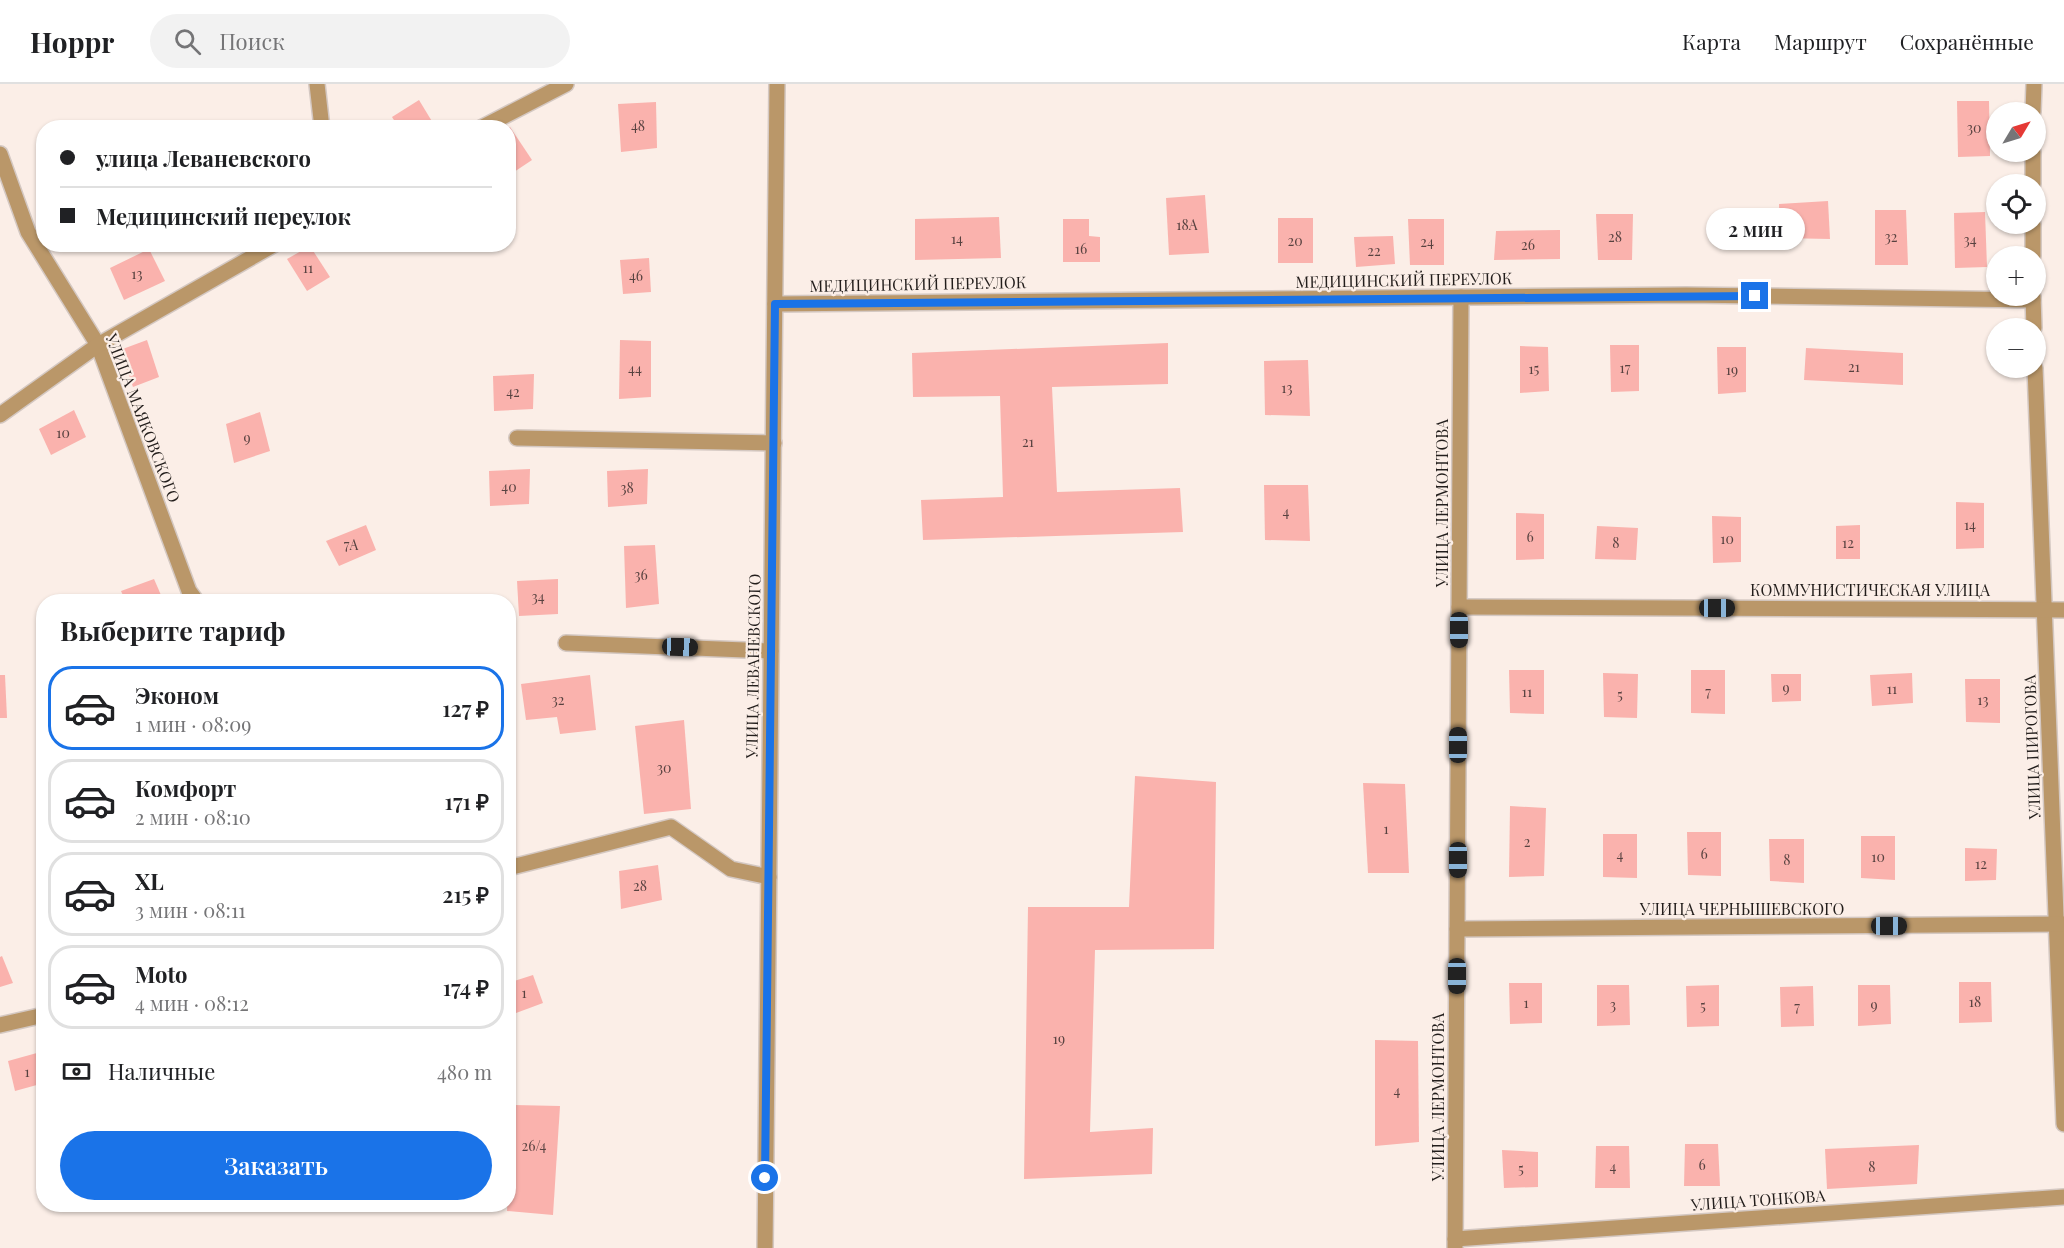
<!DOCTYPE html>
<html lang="ru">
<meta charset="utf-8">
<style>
:root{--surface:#fff;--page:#f2f2f2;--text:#202124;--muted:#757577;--line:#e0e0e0;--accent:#1a73e8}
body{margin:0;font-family:"Playfair Display",serif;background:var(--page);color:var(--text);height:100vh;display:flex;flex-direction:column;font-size:22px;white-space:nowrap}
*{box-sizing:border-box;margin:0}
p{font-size:20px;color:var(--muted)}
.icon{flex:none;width:33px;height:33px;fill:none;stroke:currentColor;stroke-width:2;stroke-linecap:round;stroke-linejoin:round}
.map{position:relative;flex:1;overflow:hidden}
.drawer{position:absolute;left:36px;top:510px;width:480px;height:618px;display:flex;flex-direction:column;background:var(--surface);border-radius:24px;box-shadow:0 2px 4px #0004}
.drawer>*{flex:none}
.top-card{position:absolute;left:36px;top:36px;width:480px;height:132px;border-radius:24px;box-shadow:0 2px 4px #0004;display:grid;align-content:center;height:132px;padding:0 24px;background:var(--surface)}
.needle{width:39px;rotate:52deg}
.tools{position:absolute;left:1986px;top:18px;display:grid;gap:12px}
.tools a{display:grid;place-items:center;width:60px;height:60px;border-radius:50%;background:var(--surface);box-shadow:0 2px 4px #0004;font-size:30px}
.end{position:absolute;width:27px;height:27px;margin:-14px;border:8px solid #1a73e8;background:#fff;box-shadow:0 0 0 3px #fff}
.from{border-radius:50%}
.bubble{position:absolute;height:42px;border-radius:21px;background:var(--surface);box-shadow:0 2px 4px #0004;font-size:20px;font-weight:600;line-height:42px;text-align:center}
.car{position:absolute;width:18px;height:36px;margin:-18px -9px;border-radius:8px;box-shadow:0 0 4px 2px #0007;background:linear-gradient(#222 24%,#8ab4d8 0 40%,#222 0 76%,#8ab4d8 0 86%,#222 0)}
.top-card b{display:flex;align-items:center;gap:21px;height:57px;font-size:22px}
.top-card b+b{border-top:2px solid var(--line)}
.top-card i{width:15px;height:15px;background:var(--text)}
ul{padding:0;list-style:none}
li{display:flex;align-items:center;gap:18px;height:84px;margin:0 12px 9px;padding:0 12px;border:3px solid var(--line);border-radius:24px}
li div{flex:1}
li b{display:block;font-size:22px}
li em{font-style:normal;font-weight:600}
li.active{border-color:var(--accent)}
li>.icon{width:54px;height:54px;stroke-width:1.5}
h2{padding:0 24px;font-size:27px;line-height:72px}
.pay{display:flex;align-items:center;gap:15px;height:66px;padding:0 24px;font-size:22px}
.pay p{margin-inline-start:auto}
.action{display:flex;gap:12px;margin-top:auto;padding:12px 24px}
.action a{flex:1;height:69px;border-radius:36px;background:var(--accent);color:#fff;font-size:24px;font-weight:600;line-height:69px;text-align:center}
header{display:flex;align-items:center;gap:36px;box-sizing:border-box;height:84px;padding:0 30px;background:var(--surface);border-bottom:2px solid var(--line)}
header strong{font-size:28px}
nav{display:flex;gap:33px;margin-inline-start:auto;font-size:21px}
.search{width:420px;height:54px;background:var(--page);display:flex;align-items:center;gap:15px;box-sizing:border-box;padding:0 21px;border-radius:33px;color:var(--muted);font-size:22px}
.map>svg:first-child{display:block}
.building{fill:#fab2ad}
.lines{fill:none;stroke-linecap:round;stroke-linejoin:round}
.minor-casing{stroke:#d4c8c2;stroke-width:18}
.minor{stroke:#ba9769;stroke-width:15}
.route{stroke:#1a73e8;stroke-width:8}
.labels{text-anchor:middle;stroke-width:4.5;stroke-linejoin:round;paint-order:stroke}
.number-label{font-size:14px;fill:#584240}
.street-label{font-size:16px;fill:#221d1b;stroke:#fbeee7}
</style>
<header>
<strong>Hoppr</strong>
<div class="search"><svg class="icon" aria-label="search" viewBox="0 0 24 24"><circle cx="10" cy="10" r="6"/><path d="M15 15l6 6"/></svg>Поиск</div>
<nav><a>Карта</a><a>Маршрут</a><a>Сохранённые</a></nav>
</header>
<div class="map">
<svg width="2064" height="1164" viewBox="0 0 2064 1164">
<rect width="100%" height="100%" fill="#fbeee7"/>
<g class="building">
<polygon points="419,16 436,44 399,44 392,33"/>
<polygon points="1957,17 1989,17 1990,72 1958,73"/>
<polygon points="656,18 657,64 621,68 618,20"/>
<polygon points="510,43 532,76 508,92 508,44"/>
<polygon points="1205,111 1209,169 1169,171 1166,114"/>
<polygon points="1828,117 1830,155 1780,154 1779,120"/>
<polygon points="1875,126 1906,126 1908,181 1875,181"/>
<polygon points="1985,128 1987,183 1955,184 1954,129"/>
<polygon points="1596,130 1633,130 1632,176 1598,176"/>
<polygon points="999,133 1001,174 915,176 915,135"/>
<rect x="1278" y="134" width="35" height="45"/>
<polygon points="1063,135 1089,135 1089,152 1100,153 1100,178 1063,178"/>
<polygon points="1408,135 1444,135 1444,181 1410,181"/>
<polygon points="1560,146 1560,175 1494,176 1496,147"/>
<polygon points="1393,152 1395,180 1356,183 1354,153"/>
<polygon points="310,162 330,193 307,207 287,175"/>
<polygon points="149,165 165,197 124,216 110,184"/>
<polygon points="649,174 651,208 623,210 620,176"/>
<polygon points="147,256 159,293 133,303 120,266"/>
<polygon points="620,256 651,257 651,313 619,315"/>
<polygon points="1168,259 1168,300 1052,303 1057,408 1180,404 1183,448 923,456 921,416 1003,413 1000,312 913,313 912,269"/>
<polygon points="1610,261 1639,261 1639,307 1611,308"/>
<polygon points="1520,262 1548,263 1549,307 1520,309"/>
<polygon points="1717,263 1746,263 1746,308 1718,310"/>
<polygon points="1806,264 1903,269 1903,301 1804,296"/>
<polygon points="1308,276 1310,332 1265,331 1264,277"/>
<polygon points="534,290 533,325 494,327 493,292"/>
<polygon points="74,326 86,353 51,371 39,345"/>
<polygon points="260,328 270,367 234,379 226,340"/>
<polygon points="530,385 529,420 490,422 489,387"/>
<polygon points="648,385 647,420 608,423 607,387"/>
<polygon points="1264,401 1308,401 1310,457 1265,456"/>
<polygon points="1956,418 1984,419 1984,464 1956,465"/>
<polygon points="1516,429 1544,430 1544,475 1516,476"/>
<polygon points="1712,432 1741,433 1741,478 1713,479"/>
<polygon points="366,441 376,466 339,482 326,457"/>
<polygon points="1860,441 1860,475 1836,475 1836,442"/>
<polygon points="1597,442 1638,444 1636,476 1595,475"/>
<polygon points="655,461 659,520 626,524 624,462"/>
<polygon points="154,495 164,518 126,518 121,507"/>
<polygon points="558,495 558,530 519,532 517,497"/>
<polygon points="392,510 395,518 372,518 372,517"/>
<polygon points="1509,586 1544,586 1544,630 1510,629"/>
<polygon points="1691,586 1725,586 1725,630 1691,629"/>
<polygon points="1603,589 1638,590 1637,634 1604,633"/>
<polygon points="1912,589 1913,619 1872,622 1870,591"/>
<polygon points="1771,590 1801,590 1801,617 1772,618"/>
<polygon points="0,591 5,591 7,634 0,634"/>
<polygon points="590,591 596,646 560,650 557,633 526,636 521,600"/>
<polygon points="1965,595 2000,595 2000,639 1966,638"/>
<polygon points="684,636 691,725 644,730 635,642"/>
<polygon points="1135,692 1216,698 1214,865 1095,866 1090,1048 1153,1044 1152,1090 1024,1095 1028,823 1129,823"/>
<polygon points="1363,699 1405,700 1409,789 1368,789"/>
<polygon points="1510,722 1546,724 1544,792 1509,793"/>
<polygon points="1687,748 1721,748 1721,792 1688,791"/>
<polygon points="1603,750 1637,750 1637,794 1603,793"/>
<polygon points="1861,752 1895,752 1895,796 1861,794"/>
<polygon points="1769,755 1804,755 1804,799 1770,797"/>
<polygon points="1965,764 1997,765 1996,796 1965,797"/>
<polygon points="658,781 662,816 621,825 619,787"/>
<polygon points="2,872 13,899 0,903 0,873"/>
<polygon points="533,891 543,919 508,932 508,899"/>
<polygon points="1959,898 1991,898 1992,938 1959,939"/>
<polygon points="1509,899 1542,899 1542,939 1510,940"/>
<polygon points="1597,901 1629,901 1630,941 1597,942"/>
<polygon points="1719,901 1719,942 1687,943 1686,902"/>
<polygon points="1858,901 1890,901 1891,940 1858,942"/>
<polygon points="1813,902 1814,942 1781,943 1780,903"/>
<polygon points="1375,956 1418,957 1419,1058 1375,1062"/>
<polygon points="44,967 44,999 15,1007 8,977"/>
<polygon points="514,1021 560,1022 553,1131 507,1127"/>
<polygon points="1685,1060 1718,1060 1720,1102 1684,1102"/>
<polygon points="1919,1061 1917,1100 1827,1105 1825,1065"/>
<polygon points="1596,1062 1629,1062 1630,1104 1595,1104"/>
<polygon points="1502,1066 1538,1068 1538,1103 1504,1104"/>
</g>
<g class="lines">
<g class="minor-casing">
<g id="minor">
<polyline points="317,0 322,44"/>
<polyline points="2033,28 2034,0"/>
<polyline points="481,44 566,0"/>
<polyline points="0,70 28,148 98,261 189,507 197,518"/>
<polyline points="2033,100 2033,68"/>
<polyline points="2033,172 2033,140"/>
<polyline points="2033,212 2034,244"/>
<polyline points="775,220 1686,211 2033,216"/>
<polyline points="2035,284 2064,1040"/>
<polyline points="0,331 98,261 275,160"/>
<polyline points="517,354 774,359"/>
<polyline points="1459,523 2064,526"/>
<polyline points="566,559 771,567"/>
<polyline points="508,784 671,743 731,785 769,793"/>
<polyline points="1457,845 2064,840"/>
<polyline points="0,941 44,931"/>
<polyline points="1455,1155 2064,1113"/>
<polyline points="765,1164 777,0"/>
<polyline points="1455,1164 1461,213"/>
</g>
</g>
<use href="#minor" class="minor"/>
</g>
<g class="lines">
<polyline class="route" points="765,1094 775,220 1755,212"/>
</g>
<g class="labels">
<g class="number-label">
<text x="638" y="47">48</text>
<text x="1974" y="49">30</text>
<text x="1187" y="146">18А</text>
<text x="1615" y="158">28</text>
<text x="1891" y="158">32</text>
<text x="957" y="160">14</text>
<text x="1970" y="161">34</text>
<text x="1295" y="162">20</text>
<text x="1427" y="163">24</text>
<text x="1528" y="166">26</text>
<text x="1081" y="170">16</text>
<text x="1374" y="172">22</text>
<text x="308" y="189">11</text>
<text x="137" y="195">13</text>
<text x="636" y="197">46</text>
<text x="1854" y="288">21</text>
<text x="1625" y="289">17</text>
<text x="635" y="290">44</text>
<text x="1534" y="290">15</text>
<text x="1732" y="291">19</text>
<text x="1287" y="309">13</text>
<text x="513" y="313">42</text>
<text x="63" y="354">10</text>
<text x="247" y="359">9</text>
<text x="1028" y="363">21</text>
<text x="509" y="408">40</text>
<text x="627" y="409">38</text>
<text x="1286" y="433">4</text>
<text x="1970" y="446">14</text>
<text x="1530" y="458">6</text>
<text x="1727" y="460">10</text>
<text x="1616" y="464">8</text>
<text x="1848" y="464">12</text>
<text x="351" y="466">7А</text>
<text x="641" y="496">36</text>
<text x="538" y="518">34</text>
<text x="1786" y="609">9</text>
<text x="1892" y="610">11</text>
<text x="1527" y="613">11</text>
<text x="1708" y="613">7</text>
<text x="1620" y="616">5</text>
<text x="558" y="621">32</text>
<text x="1983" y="621">13</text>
<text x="664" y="689">30</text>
<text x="1386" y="750">1</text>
<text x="1527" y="763">2</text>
<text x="1704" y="775">6</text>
<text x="1620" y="776">4</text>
<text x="1878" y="778">10</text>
<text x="1787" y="781">8</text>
<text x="1981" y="785">12</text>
<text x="640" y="807">28</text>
<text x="524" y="914">1</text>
<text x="1975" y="923">18</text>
<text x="1526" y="924">1</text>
<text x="1613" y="926">3</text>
<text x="1874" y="926">9</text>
<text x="1703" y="927">5</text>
<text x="1797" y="928">7</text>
<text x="1059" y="960">19</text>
<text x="27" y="993">1</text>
<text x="1397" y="1012">4</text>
<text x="534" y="1067">26/4</text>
<text x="1702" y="1086">6</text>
<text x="1613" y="1088">4</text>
<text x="1872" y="1088">8</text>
<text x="1521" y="1090">5</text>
</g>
<g class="street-label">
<text transform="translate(1404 196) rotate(-1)" y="6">МЕДИЦИНСКИЙ ПЕРЕУЛОК</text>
<text transform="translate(918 200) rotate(-1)" y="6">МЕДИЦИНСКИЙ ПЕРЕУЛОК</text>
<text transform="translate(143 334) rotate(69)" y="6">УЛИЦА МАЯКОВСКОГО</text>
<text transform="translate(1442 419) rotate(-90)" y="6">УЛИЦА ЛЕРМОНТОВА</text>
<text x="1870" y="512">КОММУНИСТИЧЕСКАЯ УЛИЦА</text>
<text transform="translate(753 582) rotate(-89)" y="6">УЛИЦА ЛЕВАНЕВСКОГО</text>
<text transform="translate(2032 663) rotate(-92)" y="6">УЛИЦА ПИРОГОВА</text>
<text x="1742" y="831">УЛИЦА ЧЕРНЫШЕВСКОГО</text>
<text transform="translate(1438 1013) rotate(-90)" y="6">УЛИЦА ЛЕРМОНТОВА</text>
<text transform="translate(1758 1116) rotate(-4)" y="6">УЛИЦА ТОНКОВА</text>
</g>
</g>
</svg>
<div class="tools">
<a><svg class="needle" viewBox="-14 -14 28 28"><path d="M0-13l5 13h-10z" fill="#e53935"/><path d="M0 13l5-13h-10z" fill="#757577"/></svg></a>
<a><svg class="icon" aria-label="locate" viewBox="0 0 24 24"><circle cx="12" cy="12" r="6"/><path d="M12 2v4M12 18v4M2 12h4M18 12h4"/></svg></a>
<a>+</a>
<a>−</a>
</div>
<i class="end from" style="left:765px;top:1094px"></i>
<i class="end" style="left:1755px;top:212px"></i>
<div class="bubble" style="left:1706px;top:124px;width:99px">2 мин</div>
<i class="car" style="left:1717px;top:524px;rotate:90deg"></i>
<i class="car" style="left:1459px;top:546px;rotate:180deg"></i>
<i class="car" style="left:680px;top:563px;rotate:92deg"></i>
<i class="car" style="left:1458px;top:661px;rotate:0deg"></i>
<i class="car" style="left:1458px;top:776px;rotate:180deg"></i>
<i class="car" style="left:1889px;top:842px;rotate:90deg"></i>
<i class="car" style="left:1457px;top:892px;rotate:180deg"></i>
<div class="top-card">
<b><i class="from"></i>улица Леваневского</b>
<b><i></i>Медицинский переулок</b>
</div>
<section class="drawer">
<h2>Выберите тариф</h2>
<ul>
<li class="active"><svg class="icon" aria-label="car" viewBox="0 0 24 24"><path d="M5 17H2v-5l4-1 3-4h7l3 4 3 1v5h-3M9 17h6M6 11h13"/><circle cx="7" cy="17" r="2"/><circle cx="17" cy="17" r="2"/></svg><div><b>Эконом</b><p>1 мин · 08:09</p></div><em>127 ₽</em></li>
<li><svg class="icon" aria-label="car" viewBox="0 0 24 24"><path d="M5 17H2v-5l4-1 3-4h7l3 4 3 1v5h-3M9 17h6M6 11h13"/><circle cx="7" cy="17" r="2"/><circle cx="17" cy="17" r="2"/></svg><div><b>Комфорт</b><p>2 мин · 08:10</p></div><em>171 ₽</em></li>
<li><svg class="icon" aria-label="car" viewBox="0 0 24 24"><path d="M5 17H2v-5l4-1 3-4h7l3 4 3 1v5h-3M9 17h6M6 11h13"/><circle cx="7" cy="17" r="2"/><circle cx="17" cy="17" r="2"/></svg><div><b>XL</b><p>3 мин · 08:11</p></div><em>215 ₽</em></li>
<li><svg class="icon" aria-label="car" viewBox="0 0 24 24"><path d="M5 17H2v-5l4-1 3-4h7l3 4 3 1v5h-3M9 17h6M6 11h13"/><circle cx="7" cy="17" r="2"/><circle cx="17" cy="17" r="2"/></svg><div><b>Moto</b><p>4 мин · 08:12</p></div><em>174 ₽</em></li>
</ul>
<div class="pay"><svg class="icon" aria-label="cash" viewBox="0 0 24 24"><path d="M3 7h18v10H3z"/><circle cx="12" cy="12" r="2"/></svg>Наличные<p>480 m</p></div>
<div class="action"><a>Заказать</a></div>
</section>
</div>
